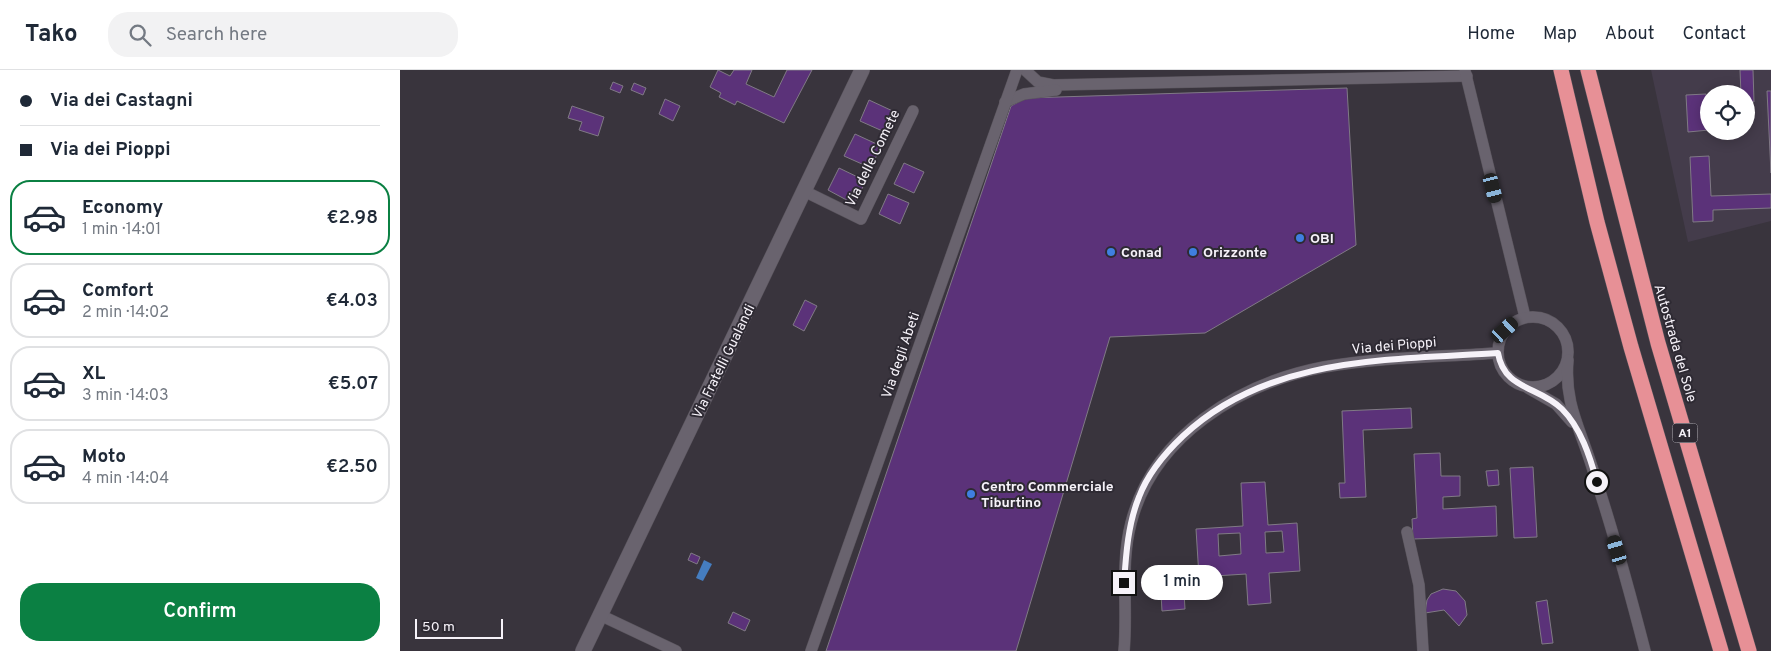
<!DOCTYPE html>
<meta charset="utf-8">
<style>
:root{--surface:#fff;--page:#f2f2f3;--text:#1f2937;--muted:#747a83;--line:#e0e1e3;--accent:#0b8043}
body{margin:0;font-family:Overpass,sans-serif;background:var(--page);color:var(--text);height:100vh;display:flex;flex-direction:column;font-size:19px;white-space:nowrap}
*{box-sizing:border-box;margin:0}
p{font-size:16px;color:var(--muted)}
.icon{flex:none;width:28px;height:28px;fill:none;stroke:currentColor;stroke-width:2;stroke-linecap:round;stroke-linejoin:round}
.map{position:relative;flex:1;overflow:hidden}
.drawer{display:flex;flex-direction:column;background:var(--surface);width:400px}
.drawer>*{flex:none}
.banner{display:grid;align-content:center;height:110px;padding:0 20px;background:var(--surface)}
.buttons{position:absolute;left:1300px;top:15px;display:grid;gap:10px}
.buttons a{display:grid;place-items:center;width:55px;height:55px;border-radius:50%;background:var(--surface);box-shadow:0 2px 12px #0003;font-size:25px}
.scale{position:absolute;left:15px;bottom:12px;width:88px;box-sizing:border-box;padding-left:5px;border:2px solid #f6f2f9;border-top:0;font-size:14px;line-height:18px;white-space:nowrap;color:#f6f2f9;-webkit-text-stroke:4px #2e2a33;paint-order:stroke}
.end{position:absolute;width:22px;height:22px;margin:-11px;border:6px solid #f6f2f9;background:#111;box-shadow:0 0 0 2px #111}
.from{border-radius:50%}
.bubble{position:absolute;height:35px;border-radius:18px;background:var(--surface);box-shadow:0 2px 12px #0003;font-size:16px;font-weight:600;line-height:35px;text-align:center}
.car{position:absolute;width:15px;height:30px;margin:-15px -8px;border-radius:6px;box-shadow:0 0 4px 1px #0007;background:linear-gradient(#222 24%,#8ab4d8 0 40%,#222 0 76%,#8ab4d8 0 86%,#222 0)}
.banner b{display:flex;align-items:center;gap:18px;height:48px;font-size:19px}
.banner b+b{border-top:1px solid var(--line)}
.banner i{width:12px;height:12px;background:var(--text)}
ul{padding:0;list-style:none}
li{display:flex;align-items:center;gap:15px;height:75px;margin:0 10px 8px;padding:0 10px;border:2px solid var(--line);border-radius:20px}
li div{flex:1}
li b{display:block;font-size:19px}
li em{font-style:normal;font-weight:600}
li.on{border-color:var(--accent)}
li>.icon{width:45px;height:45px;stroke-width:1.5}
.primary-button{display:flex;gap:10px;margin-top:auto;padding:10px 20px}
.primary-button a{flex:1;height:58px;border-radius:20px;background:var(--accent);color:#fff;font-size:20px;font-weight:600;line-height:58px;text-align:center}
header{display:flex;align-items:center;gap:30px;box-sizing:border-box;height:70px;padding:0 25px;background:var(--surface);border-bottom:1px solid var(--line)}
header strong{font-size:24px}
nav{display:flex;gap:28px;margin-inline-start:auto;font-size:18px}
.search{width:350px;height:45px;background:var(--page);display:flex;align-items:center;gap:12px;box-sizing:border-box;padding:0 18px;border-radius:20px;color:var(--muted);font-size:19px}
main{display:flex;flex:1;min-height:0}
.map>svg:first-child{display:block}
.built{fill:#443c4b;fill-rule:evenodd}
.water{fill:#457dc0}
.building{fill:#5b3279;stroke:#807a85;fill-rule:evenodd}
.lines{fill:none;stroke-linecap:round;stroke-linejoin:round}
.street-casing{stroke:#58535b;stroke-width:12}
.secondary-casing{stroke:#58535b;stroke-width:16}
.highway-casing{stroke:#58535b;stroke-width:16}
.street{stroke:#69636e;stroke-width:11}
.secondary{stroke:#69636e;stroke-width:15}
.highway{stroke:#e79096;stroke-width:15}
.route{stroke:#f6f2f9;stroke-width:6}
.shop-dot{fill:#3f7fe0;stroke:#2e2a33;stroke-width:2}
.labels{text-anchor:middle;stroke-width:4;stroke-linejoin:round;paint-order:stroke}
.shield{fill:#2e2a33;stroke:#bab6be;stroke-width:1}
.shield-label{font-size:12px;font-weight:bold;fill:#f6f2f9}
.street-label{font-size:14px;fill:#f6f2f9;stroke:#2e2a33}
.poi-label{font-size:14px;font-weight:bold;fill:#f6f2f9;stroke:#2e2a33;text-anchor:start}
</style>
<header>
<strong>Tako</strong>
<div class="search"><svg class="icon" aria-label="search" viewBox="0 0 24 24"><circle cx="10" cy="10" r="6"/><path d="M15 15l6 6"/></svg>Search here</div>
<nav><a>Home</a><a>Map</a><a>About</a><a>Contact</a></nav>
</header>
<main>
<section class="drawer">
<div class="banner">
<b><i class="from"></i>Via dei Castagni</b>
<b><i></i>Via dei Pioppi</b>
</div>
<ul>
<li class="on"><svg class="icon" aria-label="car" viewBox="0 0 24 24"><path d="M5 17H2v-5l4-1 3-4h7l3 4 3 1v5h-3M9 17h6M6 11h13"/><circle cx="7" cy="17" r="2"/><circle cx="17" cy="17" r="2"/></svg><div><b>Economy</b><p>1 min · 14:01</p></div><em>€2.98</em></li>
<li><svg class="icon" aria-label="car" viewBox="0 0 24 24"><path d="M5 17H2v-5l4-1 3-4h7l3 4 3 1v5h-3M9 17h6M6 11h13"/><circle cx="7" cy="17" r="2"/><circle cx="17" cy="17" r="2"/></svg><div><b>Comfort</b><p>2 min · 14:02</p></div><em>€4.03</em></li>
<li><svg class="icon" aria-label="car" viewBox="0 0 24 24"><path d="M5 17H2v-5l4-1 3-4h7l3 4 3 1v5h-3M9 17h6M6 11h13"/><circle cx="7" cy="17" r="2"/><circle cx="17" cy="17" r="2"/></svg><div><b>XL</b><p>3 min · 14:03</p></div><em>€5.07</em></li>
<li><svg class="icon" aria-label="car" viewBox="0 0 24 24"><path d="M5 17H2v-5l4-1 3-4h7l3 4 3 1v5h-3M9 17h6M6 11h13"/><circle cx="7" cy="17" r="2"/><circle cx="17" cy="17" r="2"/></svg><div><b>Moto</b><p>4 min · 14:04</p></div><em>€2.50</em></li>
</ul>
<div class="primary-button"><a>Confirm</a></div>
</section>
<div class="map">
<svg width="1371" height="581" viewBox="0 0 1371 581">
<rect width="100%" height="100%" fill="#39343d"/>
<path class="built" d="M1251,0H1371V151L1288,172ZM1309,24H1346V61H1309Z"/>
<polygon class="water" points="304,490 312,494 303,511 296,508"/>
<g class="building">
<polygon points="318,0 330,6 334,0 352,0 346,14 374,27 387,0 412,0 384,53 337,31 335,35 319,27 321,23 310,17"/>
<polygon points="1340,0 1353,0 1354,32 1346,32 1346,24 1341,24"/>
<polygon points="213,12 223,16 220,23 210,19"/>
<polygon points="234,13 246,18 243,25 231,20"/>
<polygon points="947,18 956,175 805,263 710,267 616,581 426,581 611,36 626,28"/>
<polygon points="1367,21 1371,21 1371,103"/>
<polygon points="1306,24 1309,60 1288,62 1286,25"/>
<polygon points="265,29 280,36 273,51 259,44"/>
<polygon points="469,30 497,43 487,63 460,51"/>
<polygon points="172,36 204,47 198,66 179,60 182,52 168,48"/>
<polygon points="455,64 481,76 471,98 444,86"/>
<polygon points="1309,86 1311,126 1371,124 1371,138 1313,140 1313,151 1293,152 1290,87"/>
<polygon points="504,93 524,102 514,123 494,114"/>
<polygon points="439,98 466,111 454,134 428,120"/>
<polygon points="488,124 509,133 500,154 479,144"/>
<polygon points="405,230 417,236 404,261 393,255"/>
<polygon points="1011,338 1012,358 963,360 966,427 940,428 939,413 945,413 942,341"/>
<polygon points="1040,383 1041,406 1060,406 1060,426 1043,427 1043,439 1096,436 1097,466 1013,469 1012,449 1017,448 1014,384"/>
<polygon points="1133,397 1137,467 1114,468 1110,398"/>
<polygon points="1098,400 1099,415 1088,416 1086,401"/>
<path d="M865,412L868,455L897,453L900,501L869,503L871,533L848,535L846,504L799,507L796,459L843,456L841,413ZM882,461L884,482L866,483L865,462ZM840,463L841,484L819,486L818,464Z"/>
<polygon points="291,483 300,487 297,494 288,490"/>
<polygon points="1043,519 1056,521 1065,531 1067,545 1059,556 1044,540 1025,543 1027,530 1031,524"/>
<polygon points="784,523 785,539 762,541 761,524"/>
<polygon points="1147,530 1153,573 1142,574 1136,532"/>
<polygon points="333,542 350,550 345,561 328,553"/>
</g>
<g class="lines">
<g class="street-casing">
<g id="street">
<polyline points="625,0 638,12 653,15 1067,6"/>
<polyline points="1065,1 1125,247"/>
<polyline points="605,32 624,24 656,20"/>
<polyline points="404,121 461,149 513,41"/>
<circle cx="1133" cy="282" r="35"/>
<path d="M1168,290C1164,333 1180,358 1192,397C1212,457 1229,519 1245,581"/>
<polyline points="1128,318 1156,334 1172,352"/>
<polyline points="1007,462 1019,515 1023,581"/>
<polyline points="200,545 276,581"/>
<polyline points="411,581 617,0"/>
<path d="M724,581C728,538 720,495 731,453C753,366 840,313 924,297C981,287 1040,287 1097,283"/>
</g>
</g>
<g class="secondary-casing">
<polyline id="secondary" points="183,581 462,0"/>
</g>
<g class="highway-casing">
<g id="highway">
<polyline points="1161,0 1197,152 1231,277 1321,581"/>
<polyline points="1188,0 1258,273 1349,581"/>
</g>
</g>
<use href="#street" class="street"/>
<use href="#secondary" class="secondary"/>
<use href="#highway" class="highway"/>
</g>
<g class="lines">
<path class="route" d="M724,513C726,484 728,454 739,427C748,403 764,384 783,366C868,286 989,290 1098,283C1104,320 1139,316 1162,339C1181,358 1190,387 1197,412"/>
</g>
<g class="shop-dot">
<circle cx="900" cy="168" r="5"/>
<circle cx="711" cy="182" r="5"/>
<circle cx="793" cy="182" r="5"/>
<circle cx="571" cy="424" r="5"/>
</g>
<g class="labels">
<rect class="shield" x="1272.5" y="353.5" width="25" height="19" rx="4"/>
<g class="shield-label">
<text x="1285" y="367">A1</text>
</g>
<g class="street-label">
<text transform="translate(472 88) rotate(-64)" y="5">Via delle Comete</text>
<text transform="translate(1276 273) rotate(74)" y="5">Autostrada del Sole</text>
<text transform="translate(994 275) rotate(-5)" y="5">Via dei Pioppi</text>
<text transform="translate(500 285) rotate(-71)" y="5">Via degli Abeti</text>
<text transform="translate(323 291) rotate(-64)" y="5">Via Fratelli Gualandi</text>
</g>
<g class="poi-label">
<text x="910" y="173">OBI</text>
<text x="721" y="187">Conad</text>
<text x="803" y="187">Orizzonte</text>
<text x="581" y="421">Centro Commerciale<tspan x="581" dy="16">Tiburtino</tspan></text>
</g>
</g>
</svg>
<div class="buttons">
<a><svg class="icon" aria-label="locate" viewBox="0 0 24 24"><circle cx="12" cy="12" r="6"/><path d="M12 2v4M12 18v4M2 12h4M18 12h4"/></svg></a>
</div>
<div class="scale">50 m</div>
<i class="end from" style="left:1197px;top:412px"></i>
<i class="end" style="left:724px;top:513px"></i>
<div class="bubble" style="left:741px;top:495px;width:82px">1 min</div>
<i class="car" style="left:1093px;top:118px;rotate:166deg"></i>
<i class="car" style="left:1105px;top:260px;rotate:48deg"></i>
<i class="car" style="left:1217px;top:480px;rotate:343deg"></i>
</div>
</main>
